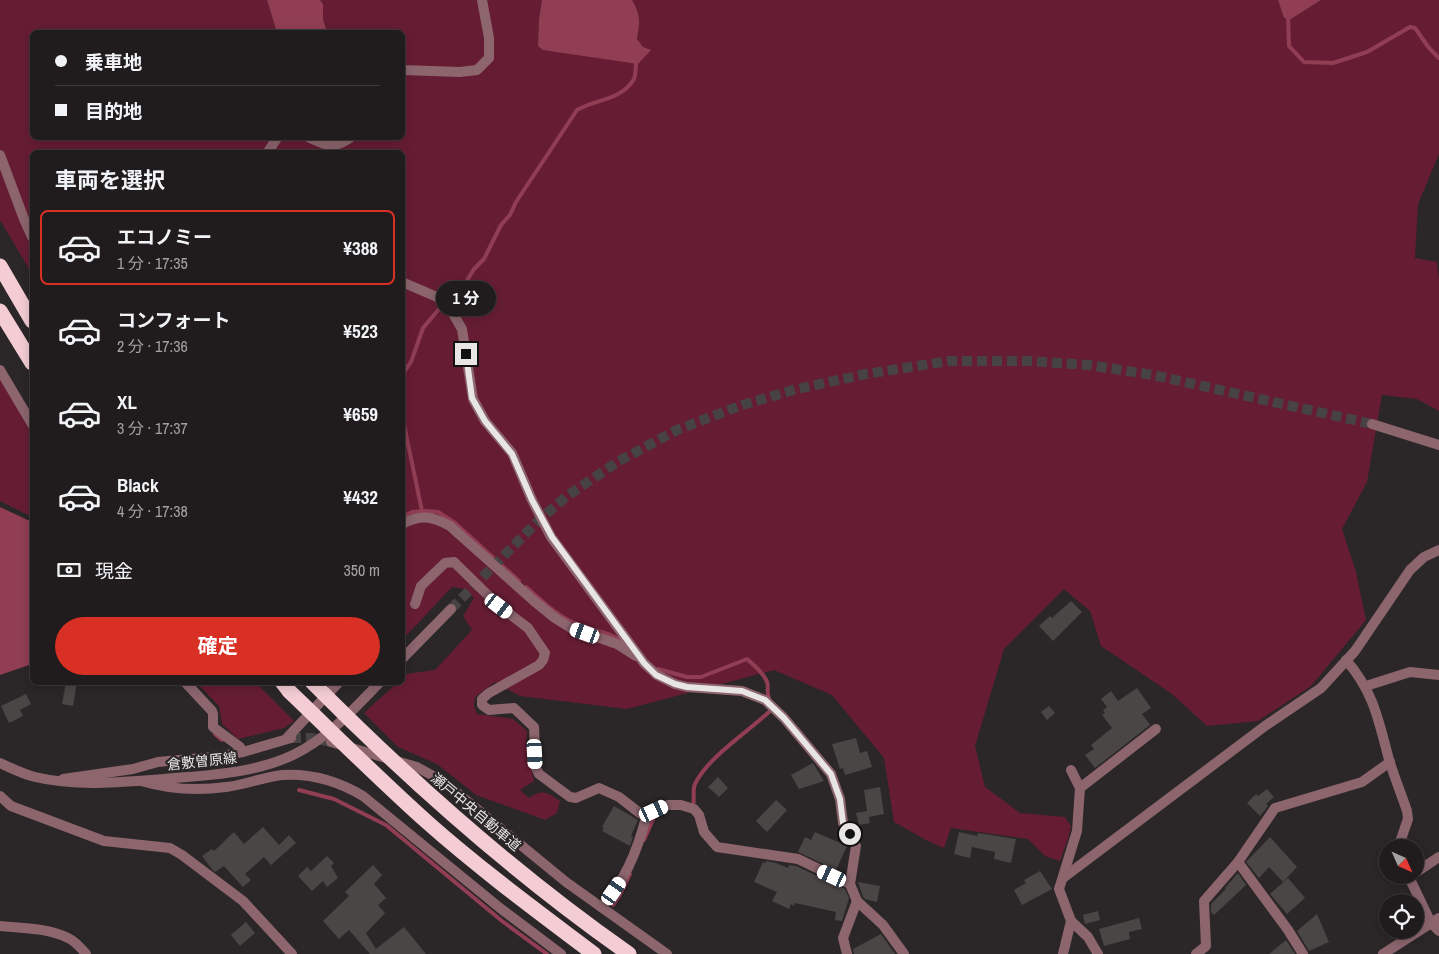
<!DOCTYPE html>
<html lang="ja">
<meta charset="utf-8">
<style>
:root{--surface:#201c1d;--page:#282526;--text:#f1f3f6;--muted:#a2a1a4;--line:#3d3a3b;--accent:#d93025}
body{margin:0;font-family:"Archivo Narrow","Noto Sans JP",sans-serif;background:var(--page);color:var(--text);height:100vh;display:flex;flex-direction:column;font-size:19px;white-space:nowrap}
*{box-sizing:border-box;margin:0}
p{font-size:16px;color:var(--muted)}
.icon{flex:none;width:28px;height:28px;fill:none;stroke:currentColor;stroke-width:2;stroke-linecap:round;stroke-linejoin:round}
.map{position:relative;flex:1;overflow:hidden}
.panel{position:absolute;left:30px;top:150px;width:375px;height:535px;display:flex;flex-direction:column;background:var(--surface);border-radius:8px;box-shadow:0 2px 12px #0003,0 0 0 1px var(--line)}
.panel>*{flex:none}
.hud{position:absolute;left:30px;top:30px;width:375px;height:110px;border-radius:8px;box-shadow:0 2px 12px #0003,0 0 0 1px var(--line);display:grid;align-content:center;height:110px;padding:0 25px;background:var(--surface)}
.needle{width:32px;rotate:135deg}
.buttons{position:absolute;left:1379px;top:839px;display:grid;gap:10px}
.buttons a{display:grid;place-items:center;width:45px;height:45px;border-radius:50%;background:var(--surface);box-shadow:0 2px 12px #0003,0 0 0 1px var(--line);font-size:25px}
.end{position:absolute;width:22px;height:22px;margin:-11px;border:6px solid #e8e5e5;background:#111;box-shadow:0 0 0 2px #111}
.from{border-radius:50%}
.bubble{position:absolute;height:35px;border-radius:18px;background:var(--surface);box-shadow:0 2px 12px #0003,0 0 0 1px var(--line);font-size:16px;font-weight:700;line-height:35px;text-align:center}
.car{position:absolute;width:15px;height:30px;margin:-15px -8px;border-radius:6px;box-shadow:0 0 4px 1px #0007;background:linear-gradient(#fff 24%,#345 0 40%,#fff 0 76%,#345 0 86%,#fff 0)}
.hud b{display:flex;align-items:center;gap:18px;height:48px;font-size:19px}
.hud b+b{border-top:1px solid var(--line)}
.hud i{width:12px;height:12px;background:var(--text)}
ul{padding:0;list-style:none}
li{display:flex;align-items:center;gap:15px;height:75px;margin:0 10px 8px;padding:0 15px;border:2px solid transparent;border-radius:8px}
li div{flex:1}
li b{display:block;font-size:19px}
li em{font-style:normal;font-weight:700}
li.current{border-color:var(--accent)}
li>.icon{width:45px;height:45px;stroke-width:1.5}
h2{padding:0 25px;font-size:22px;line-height:60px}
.pay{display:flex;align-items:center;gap:12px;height:55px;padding:0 25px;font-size:19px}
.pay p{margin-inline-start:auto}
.cta{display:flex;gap:10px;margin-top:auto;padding:10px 25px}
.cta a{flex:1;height:58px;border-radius:30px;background:var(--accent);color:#fff;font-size:20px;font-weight:700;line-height:58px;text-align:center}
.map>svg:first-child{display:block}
.green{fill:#661d33}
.water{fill:#913e54}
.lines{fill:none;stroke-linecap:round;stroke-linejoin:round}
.stream{stroke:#913e54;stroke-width:4}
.building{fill:#4b4646}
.minor-tunnel{stroke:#474344;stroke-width:10;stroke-dasharray:10 5;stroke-linecap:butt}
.tertiary-tunnel{stroke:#474344;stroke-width:10;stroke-dasharray:10 5;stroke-linecap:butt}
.minor{stroke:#8c656d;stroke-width:10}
.tertiary{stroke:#8c656d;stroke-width:10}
.motorway{stroke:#f4ccd4;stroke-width:15}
.motorway-bridge{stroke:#f4ccd4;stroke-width:15}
.route{stroke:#e8e5e5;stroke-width:6}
.labels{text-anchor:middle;stroke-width:4.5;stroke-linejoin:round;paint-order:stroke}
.street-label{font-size:14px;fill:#e8e5e5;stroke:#2b2627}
</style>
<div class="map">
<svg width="1439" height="954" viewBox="0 0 1439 954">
<rect width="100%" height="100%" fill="#2b2627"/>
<g class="green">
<path d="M0,0H267L275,26L276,32H32V138H402V32H327L323,19V4L320,0H542L539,19L538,46L543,50L643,47L637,39C640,23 641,15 632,0H1278L1284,18L1291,19L1321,0H1439V154L1418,204L1415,258L1437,262L1439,279V411L1417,399L1382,395L1367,482L1342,529L1356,572L1366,620L1311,686L1258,721L1207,726L1172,694L1101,646L1090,611L1064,589L1004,649L975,746L985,787L1020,813L1065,817L1071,826L1068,839L1060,861L1045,856L1028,839L951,828L944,848L928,841L894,822L884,758L832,695L774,670L627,709L520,696L495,682L475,697L474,706L477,714L513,719L527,731L526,744L534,781L520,790L529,798C543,788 548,793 560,801L557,813L545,820L476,795L437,764L398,747L364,713L397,683L402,682L403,678L406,674L435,670L472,630L463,616L474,598L464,589L452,587L403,639L402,152H32V274L0,220Z"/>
<polygon points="0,376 32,431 32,517 0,501"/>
<polygon points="197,683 256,683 294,721 284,728 238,739 222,724 219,706"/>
</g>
<g class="water">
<polygon points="267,0 320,0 323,4 323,19 327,32 276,32 275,26"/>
<path d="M542,0H632C641,15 640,23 637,39L643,47L651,50L638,64L543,50L538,46L539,19Z"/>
<polygon points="1278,0 1321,0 1291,19 1284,18"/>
<polygon points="0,507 32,522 32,664 0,675"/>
</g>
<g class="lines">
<g class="stream">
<polyline points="1288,14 1289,46 1304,62 1333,63 1367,52 1410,27 1415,28 1429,48 1439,58"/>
<path d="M447,299L466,282L474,269L484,259L501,225L510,215L516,202L577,110C596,99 622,100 634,79C636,74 636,65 636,59"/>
<polyline points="402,385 404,372 411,362 423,328 439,309"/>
<polyline points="402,415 422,511"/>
<polyline points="402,517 412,512 426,511 438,512 455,523 519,581"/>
<path d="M526,587C540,599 553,613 570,621C588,630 607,630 625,643"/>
<path d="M658,669L687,677H701L747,659C754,665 764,673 767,682C769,687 766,692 769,698"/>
<polyline points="215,734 222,740"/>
<polyline points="299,790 334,799 386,825 502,921 547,954"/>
<path d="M693,806C695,799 692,790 695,784C708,757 748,732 770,711"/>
<polyline points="644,840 654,817 658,814"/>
<polyline points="613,905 620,895 630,874"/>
</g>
</g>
<g class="building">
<polygon points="1071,601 1082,612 1053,641 1039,626 1050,616 1052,618"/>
<polygon points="66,682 77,682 73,706 62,704"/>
<polygon points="1137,688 1151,708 1142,714 1150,725 1095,768 1085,755 1094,749 1091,745 1112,728 1102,715 1105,713 1103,710 1107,707 1101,699 1111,691 1118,701"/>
<polygon points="26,694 31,704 20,710 23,716 9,723 1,706"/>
<polygon points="1049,706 1055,713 1047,720 1041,712"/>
<polygon points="856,738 860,753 867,751 872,767 845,775 843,768 840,769 832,744"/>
<polygon points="813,763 824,781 799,789 791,775"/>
<polygon points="718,777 728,788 719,797 708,787"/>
<polygon points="880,787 884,814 869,817 870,823 859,825 856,813 867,811 864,790"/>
<polygon points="1267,789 1274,797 1266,804 1268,806 1260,816 1247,803 1256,794 1258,796"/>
<polygon points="776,800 787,810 767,832 756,821"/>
<polygon points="614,806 638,820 631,836 633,837 630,846 602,831 604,828 605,829 602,827"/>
<polygon points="263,827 279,845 289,835 296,843 271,865 264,857 245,874 251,880 243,887 224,866 215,872 211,868 202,856 212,849 214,851 234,832 244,844"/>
<polygon points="815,832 847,846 836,870 798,852 805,837 811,840"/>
<polygon points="959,832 977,836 978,833 1016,839 1011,863 994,859 995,852 972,847 970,858 954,854"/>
<polygon points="1270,837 1297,867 1283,882 1269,867 1259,878 1246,862"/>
<polygon points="327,856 334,863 331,866 338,878 327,887 323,881 312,891 298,876 307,867 311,871"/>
<polygon points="766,861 776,863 788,868 789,865 796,866 845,889 849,898 842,921 835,920 836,912 795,903 794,906 791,904 789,909 772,901 777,892 754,882 763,862 766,863"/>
<polygon points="373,865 382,875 374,884 386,898 378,905 385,913 366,933 376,949 404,927 426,954 370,954 349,930 339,939 323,921 349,896 345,892"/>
<polygon points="1040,871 1052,889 1022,905 1014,890 1026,883 1024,880"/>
<polygon points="1238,873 1246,885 1214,915 1211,912 1211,904 1226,889 1225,888"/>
<polygon points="1288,878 1305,898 1287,914 1270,894"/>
<polygon points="858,882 880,886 877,902 865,899 863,897"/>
<polygon points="1098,911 1100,920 1085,924 1083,915"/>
<polygon points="1317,914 1329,942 1309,951 1297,931"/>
<polygon points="1139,918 1142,929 1129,932 1130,939 1104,946 1099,929"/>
<polygon points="246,922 255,933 240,946 231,935"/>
<polygon points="881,934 895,954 854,954 853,949"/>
<polygon points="1286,940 1295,954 1269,954"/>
</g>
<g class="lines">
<polyline class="minor-tunnel" points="291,738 311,738 331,742"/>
<polyline class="tertiary-tunnel" points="451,609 538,521 567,496 619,461 677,430 742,405 797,389 866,374 949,361 1030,361 1089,365 1153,375 1372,424"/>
<g class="minor">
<polyline points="402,70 460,72 477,70 489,58 489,38 482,0"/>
<path d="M310,138C327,146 334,149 350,138"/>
<polyline points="268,152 277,138"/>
<polyline points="0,155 24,219 32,237"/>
<polyline points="402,282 437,297 452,312 462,329 473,399 485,421 512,453 532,500 551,537 644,663 657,675 675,684 687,687 742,691 765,700 784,718 831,774 840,799 843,823 856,846 850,884 857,901 883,925 904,954"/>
<polyline points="0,370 32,424"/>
<path d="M402,524C421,514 432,516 450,526L534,601L555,618L571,628L617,644L636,656"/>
<polyline points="415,604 421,586 445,563 454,562 499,606 528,628 545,653 543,660 539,665 489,693 482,699 482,705 489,710 514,708 534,727 536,768 539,774 570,797 576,798 599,788 619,797 641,814 655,811 668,805 681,805 694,809 699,815 704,832 717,847 798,859 850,884"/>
<path d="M1346,660C1373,691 1378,718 1388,756C1393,774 1401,793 1407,811L1408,819L1398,848"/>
<polyline points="185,682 212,711 213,714 213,727 240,747 241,752"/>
<polyline points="1366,686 1410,672 1439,675"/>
<polyline points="287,738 339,682"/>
<polyline points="331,742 417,767 444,782 566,882 667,954"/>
<polyline points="63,779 133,769 158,762 222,756 243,752 291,738"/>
<path d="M141,781C168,789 198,791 226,787C245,785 263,777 282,775C312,773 338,781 363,796L500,908L561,954"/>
<polyline points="1080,788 1156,729"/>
<polyline points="0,796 11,806 104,841 170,848 182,855 243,901 292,954"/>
<polyline points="1238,862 1288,930 1303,954"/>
<polyline points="1415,873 1439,857"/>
<polyline points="1408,875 1431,923 1439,931"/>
<polyline points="1063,878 1265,726 1321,688 1355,651 1410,570 1424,557 1439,550"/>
<path d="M601,907C626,881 639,847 647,813"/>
<polyline points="1071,921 1088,937 1098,954"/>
<polyline points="847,954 843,938 857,901"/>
<polyline points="1063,954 1071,921 1059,889 1077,831 1080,788 1071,770"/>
<polyline points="1196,954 1206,946 1204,901 1238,862 1275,808 1362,782 1390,762"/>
<polyline points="1383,954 1439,918"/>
</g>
<g class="tertiary">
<polyline points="1372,424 1439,445"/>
<polyline points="402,659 451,609"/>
<path d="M0,763C11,768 23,774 35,777C77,787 122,782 164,779C207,775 253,774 293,755C328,738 353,710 380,682"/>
<path d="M0,926C22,928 48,928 68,938C75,941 81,948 86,954"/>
</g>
<g class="motorway">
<polyline points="0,266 32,321"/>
<polyline points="0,311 32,363"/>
<polyline points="282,682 289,691"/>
</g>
<g class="motorway-bridge">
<path d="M312,682C410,781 515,874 629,954"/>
<path d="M289,691C335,735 380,780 427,822C480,869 537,911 594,954"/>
</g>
</g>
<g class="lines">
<polyline class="route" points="466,354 472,398 485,421 512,454 532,500 552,537 644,663 656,675 675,684 687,687 742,691 765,700 784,718 831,774 840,799 843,823 850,834"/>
</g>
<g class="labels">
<g class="street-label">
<text transform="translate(202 761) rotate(-6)" y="5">倉敷曽原線</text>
<text transform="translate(476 812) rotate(40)" y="5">瀬戸中央自動車道</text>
</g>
</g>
</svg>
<div class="buttons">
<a><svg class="needle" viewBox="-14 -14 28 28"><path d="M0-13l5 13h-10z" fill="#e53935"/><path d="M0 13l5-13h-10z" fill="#a2a1a4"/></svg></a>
<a><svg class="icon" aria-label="locate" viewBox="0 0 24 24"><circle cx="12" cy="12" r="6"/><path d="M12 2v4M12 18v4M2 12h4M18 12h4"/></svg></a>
</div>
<i class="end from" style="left:850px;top:834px"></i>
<i class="end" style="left:466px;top:354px"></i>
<div class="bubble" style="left:436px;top:281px;width:60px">1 分</div>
<i class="car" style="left:499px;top:606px;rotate:127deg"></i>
<i class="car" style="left:585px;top:633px;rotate:290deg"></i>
<i class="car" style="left:535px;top:754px;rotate:177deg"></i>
<i class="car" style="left:654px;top:811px;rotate:65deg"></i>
<i class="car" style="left:832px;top:876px;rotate:295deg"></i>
<i class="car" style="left:614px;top:891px;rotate:35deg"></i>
<div class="hud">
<b><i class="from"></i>乗車地</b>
<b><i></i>目的地</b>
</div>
<section class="panel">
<h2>車両を選択</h2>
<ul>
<li class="current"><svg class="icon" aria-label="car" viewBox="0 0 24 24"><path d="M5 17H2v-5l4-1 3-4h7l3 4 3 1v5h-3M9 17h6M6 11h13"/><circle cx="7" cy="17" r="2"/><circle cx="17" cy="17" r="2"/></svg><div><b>エコノミー</b><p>1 分 · 17:35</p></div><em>¥388</em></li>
<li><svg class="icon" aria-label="car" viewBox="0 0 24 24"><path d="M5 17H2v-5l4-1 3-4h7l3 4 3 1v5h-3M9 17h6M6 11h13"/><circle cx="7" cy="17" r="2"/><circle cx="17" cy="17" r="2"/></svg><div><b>コンフォート</b><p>2 分 · 17:36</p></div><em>¥523</em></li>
<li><svg class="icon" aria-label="car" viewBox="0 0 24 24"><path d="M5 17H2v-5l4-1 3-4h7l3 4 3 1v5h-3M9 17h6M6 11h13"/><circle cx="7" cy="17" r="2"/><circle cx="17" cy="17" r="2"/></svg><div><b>XL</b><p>3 分 · 17:37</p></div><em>¥659</em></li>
<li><svg class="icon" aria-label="car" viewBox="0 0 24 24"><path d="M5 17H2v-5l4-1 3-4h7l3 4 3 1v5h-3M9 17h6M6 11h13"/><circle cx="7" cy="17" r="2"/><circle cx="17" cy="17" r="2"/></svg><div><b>Black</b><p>4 分 · 17:38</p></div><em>¥432</em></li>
</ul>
<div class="pay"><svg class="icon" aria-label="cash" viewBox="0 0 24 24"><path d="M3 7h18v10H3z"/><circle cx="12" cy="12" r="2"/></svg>現金<p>350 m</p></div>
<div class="cta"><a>確定</a></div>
</section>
</div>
